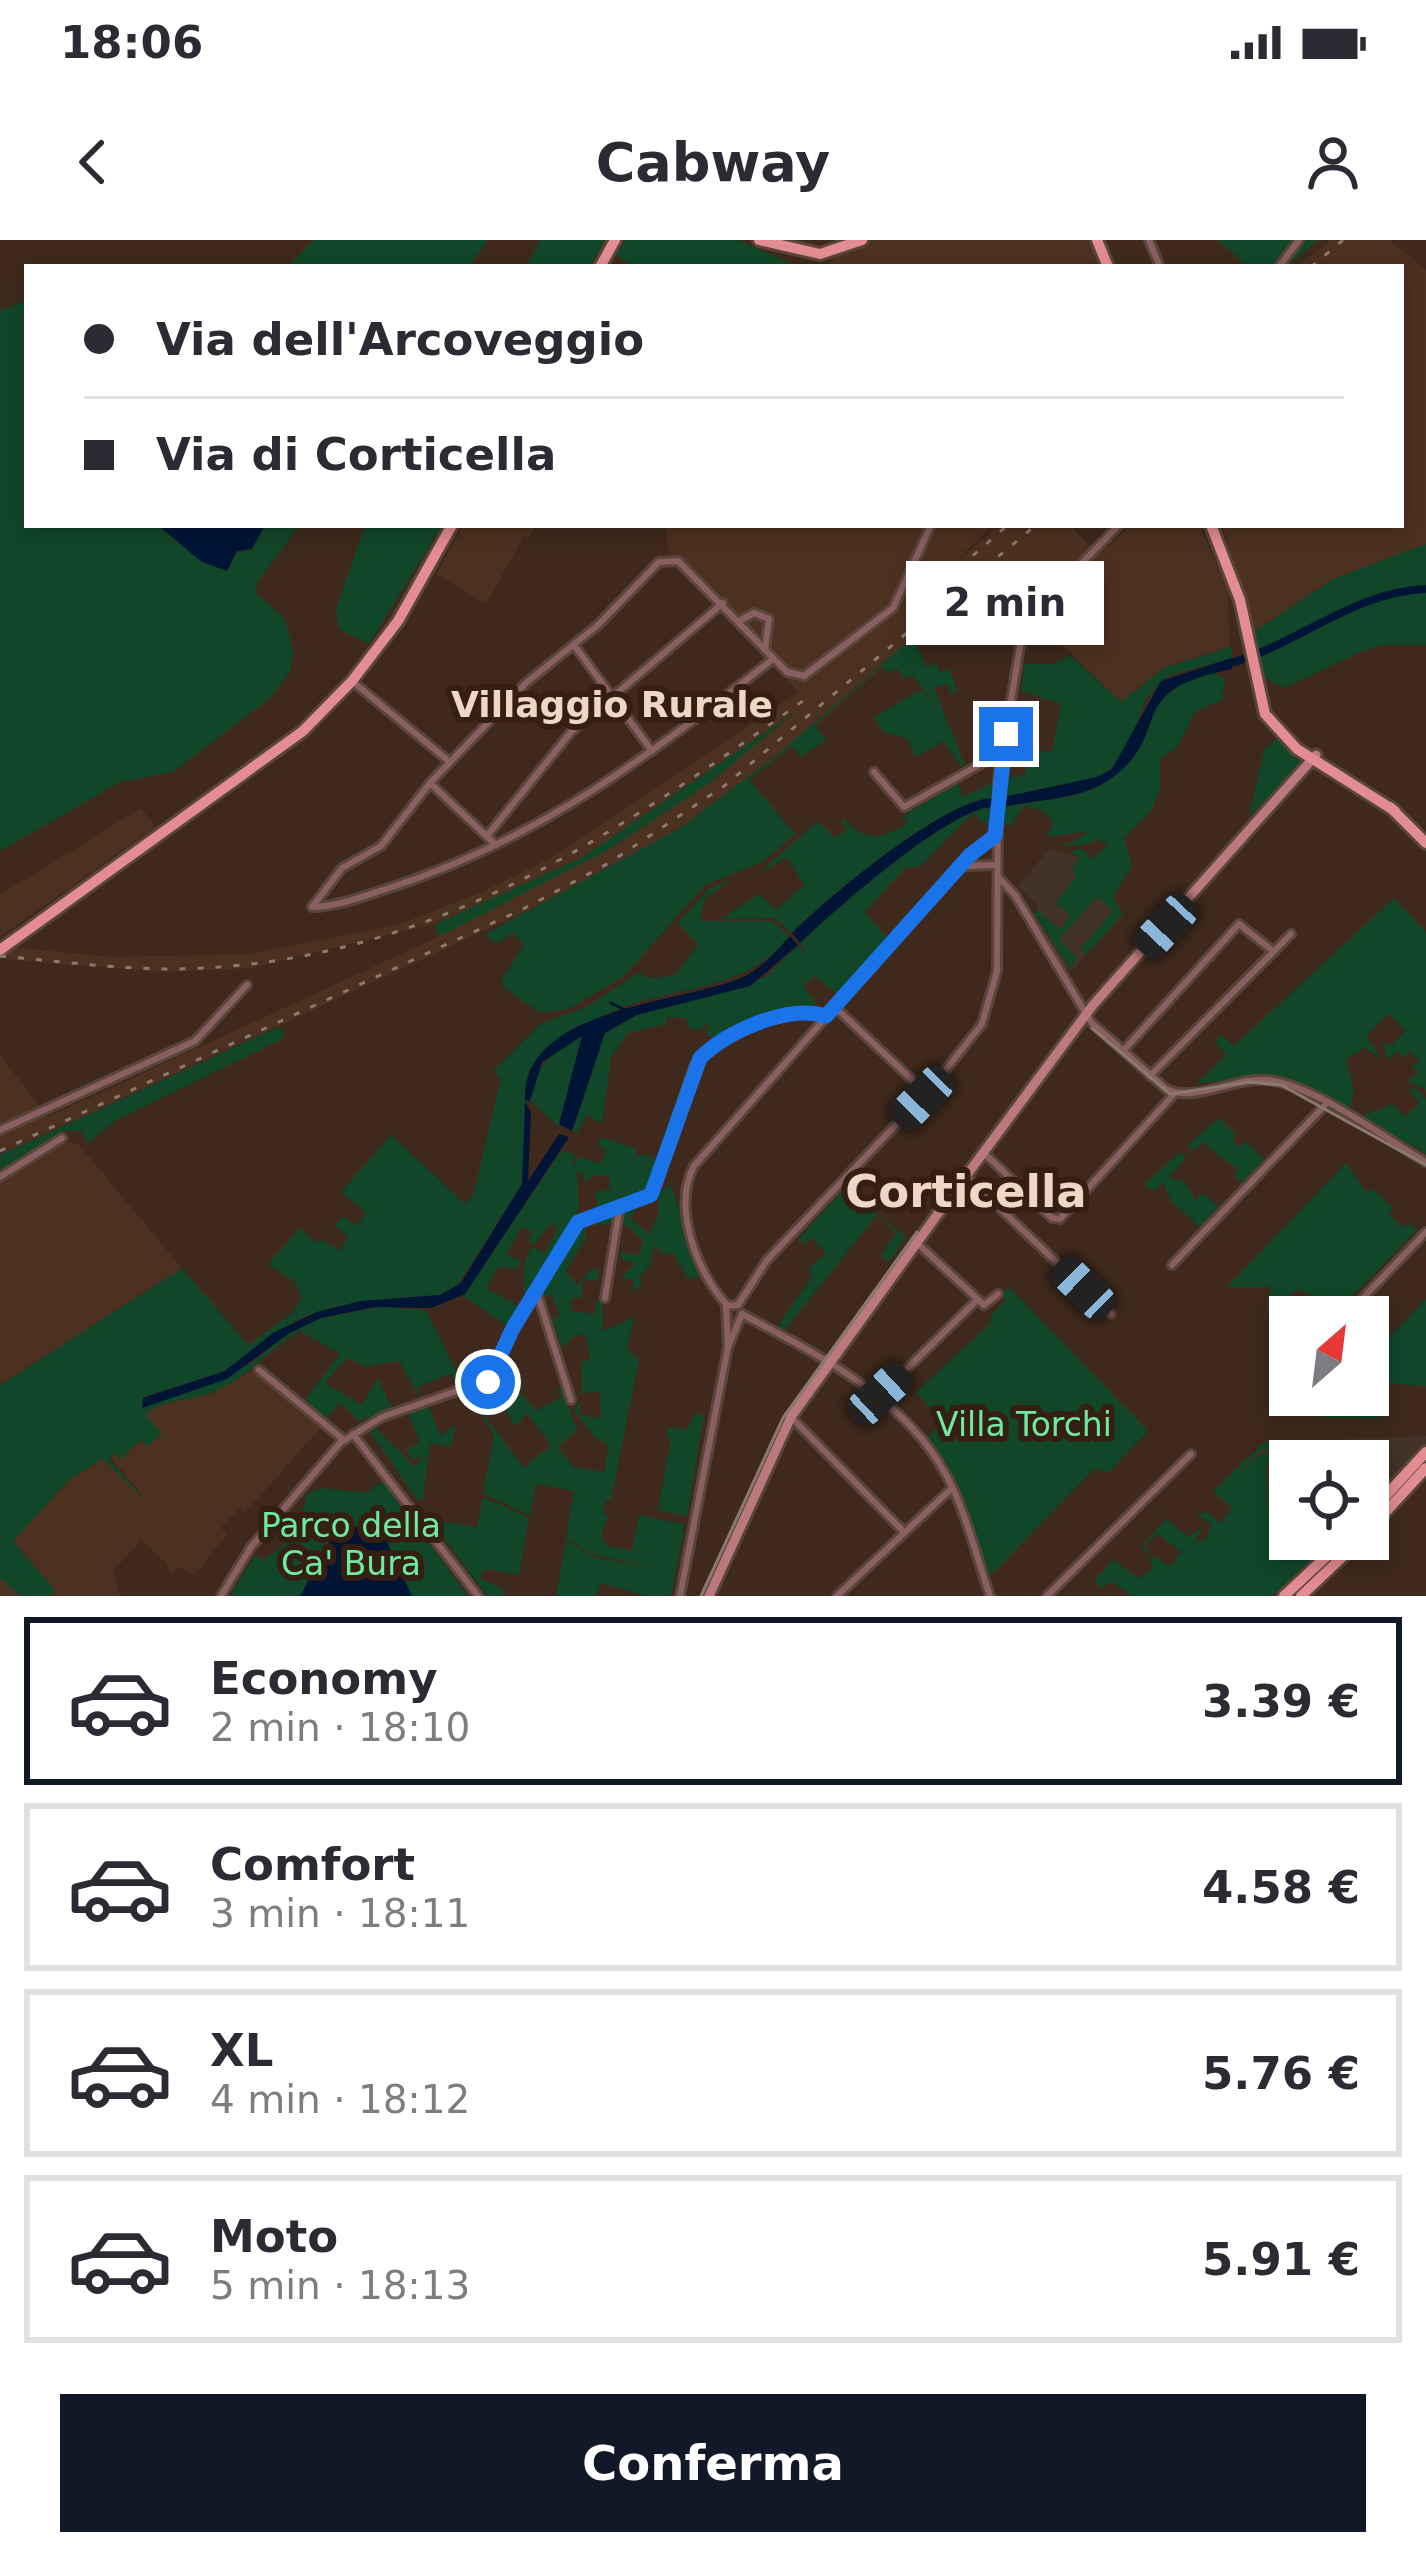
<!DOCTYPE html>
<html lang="it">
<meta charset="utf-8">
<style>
:root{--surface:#fff;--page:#f7f7f7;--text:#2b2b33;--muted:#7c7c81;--line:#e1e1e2;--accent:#111827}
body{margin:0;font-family:"DejaVu Sans",sans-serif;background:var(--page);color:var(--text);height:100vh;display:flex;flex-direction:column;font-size:45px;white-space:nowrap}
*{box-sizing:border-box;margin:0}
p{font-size:39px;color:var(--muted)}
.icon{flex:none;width:66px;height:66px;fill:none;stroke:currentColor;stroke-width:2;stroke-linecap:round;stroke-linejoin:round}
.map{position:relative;height:1356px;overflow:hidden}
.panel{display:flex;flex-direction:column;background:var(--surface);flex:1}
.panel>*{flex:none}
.guide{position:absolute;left:24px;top:24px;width:1380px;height:264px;border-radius:0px;box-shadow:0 6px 18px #0003;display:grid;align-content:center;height:264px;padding:0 60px;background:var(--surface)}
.needle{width:78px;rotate:28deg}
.fabs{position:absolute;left:1269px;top:1056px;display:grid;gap:24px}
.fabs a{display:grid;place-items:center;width:120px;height:120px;border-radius:0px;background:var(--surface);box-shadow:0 6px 18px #0003;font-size:60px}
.end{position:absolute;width:54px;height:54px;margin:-27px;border:15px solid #1a73e8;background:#fff;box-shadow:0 0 0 6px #fff}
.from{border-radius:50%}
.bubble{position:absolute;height:84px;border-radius:0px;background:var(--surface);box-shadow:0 6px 18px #0003;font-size:39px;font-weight:700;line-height:84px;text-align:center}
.car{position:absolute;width:36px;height:72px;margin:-36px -18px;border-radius:15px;box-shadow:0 0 9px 3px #0007;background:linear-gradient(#222 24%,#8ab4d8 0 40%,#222 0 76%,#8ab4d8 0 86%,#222 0)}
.guide b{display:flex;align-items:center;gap:42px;height:114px;font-size:45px}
.guide b+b{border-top:3px solid var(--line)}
.guide i{width:30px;height:30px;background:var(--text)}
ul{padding:21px 0 0;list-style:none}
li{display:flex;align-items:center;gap:36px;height:168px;margin:0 24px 18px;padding:0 36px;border:6px solid var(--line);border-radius:0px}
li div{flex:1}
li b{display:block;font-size:45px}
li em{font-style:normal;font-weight:700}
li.active{border-color:var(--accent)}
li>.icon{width:108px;height:108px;stroke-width:1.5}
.cta{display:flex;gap:24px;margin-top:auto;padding:24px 60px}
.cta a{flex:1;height:138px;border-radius:0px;background:var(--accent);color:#fff;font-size:48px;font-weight:700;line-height:138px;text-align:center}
.status{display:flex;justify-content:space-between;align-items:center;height:84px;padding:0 60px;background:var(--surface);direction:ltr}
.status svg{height:33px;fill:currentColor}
header{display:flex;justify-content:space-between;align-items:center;height:156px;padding:0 60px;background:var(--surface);font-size:54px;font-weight:700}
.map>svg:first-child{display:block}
.built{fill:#4d3120}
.education{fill:#433228}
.green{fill:#114628}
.water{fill:#001435}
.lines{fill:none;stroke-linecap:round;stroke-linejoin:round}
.stream{stroke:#001435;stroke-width:3}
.canal{stroke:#001435;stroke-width:8}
.street-casing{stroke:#594539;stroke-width:12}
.secondary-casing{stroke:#594539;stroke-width:15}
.primary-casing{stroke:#594539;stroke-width:16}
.street{stroke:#895f61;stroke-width:6}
.secondary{stroke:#bc797d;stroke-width:9}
.primary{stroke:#e38c92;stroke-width:10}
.tram{stroke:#8b796e;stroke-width:3}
.rail{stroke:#8b796e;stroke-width:3;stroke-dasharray:6 12;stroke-linecap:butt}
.route{stroke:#1a73e8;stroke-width:15}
.labels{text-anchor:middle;stroke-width:12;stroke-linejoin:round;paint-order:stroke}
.park-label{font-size:33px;fill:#6eea9f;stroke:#341f12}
.neighbourhood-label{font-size:36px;font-weight:bold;fill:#f2d6c5;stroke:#341f12}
.district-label{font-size:45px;font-weight:bold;fill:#f2d6c5;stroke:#341f12}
</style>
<div class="status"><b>18:06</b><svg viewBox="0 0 49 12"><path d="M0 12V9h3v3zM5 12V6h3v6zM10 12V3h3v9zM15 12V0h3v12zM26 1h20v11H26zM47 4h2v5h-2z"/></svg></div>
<header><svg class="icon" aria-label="back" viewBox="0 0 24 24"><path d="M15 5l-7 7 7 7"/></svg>Cabway<svg class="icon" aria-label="person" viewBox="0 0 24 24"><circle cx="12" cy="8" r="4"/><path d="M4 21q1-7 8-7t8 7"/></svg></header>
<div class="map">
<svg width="1426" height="1356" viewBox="0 0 1426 1356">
<rect width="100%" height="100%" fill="#3e291c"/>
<g class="built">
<polygon points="848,0 1096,0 1107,27 828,27"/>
<polygon points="1330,0 1390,0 1426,30 1426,304 1333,339 1255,391 1222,285 1401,285 1401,27 1298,27"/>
<polygon points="464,285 537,285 529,298 524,296 486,364 436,334"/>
<polygon points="665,285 993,285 951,326 1000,285 1070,285 1098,315 1131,285 1199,285 1228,350 1229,407 1164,428 1121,462 1037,381 1026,377 1001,323 793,506 687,587 615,630 0,915 0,815 48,877 440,696 434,684 251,728 163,732 0,719 0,706 112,717 249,714 400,684 482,652 556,615 798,452 713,347 669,313"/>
<polygon points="141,568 155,587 0,697 0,655"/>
<polygon points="63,901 78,904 182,1028 0,1145 0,942"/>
<polygon points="257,1128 324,1184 245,1273 239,1269 221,1288 227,1294 194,1336 179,1327 170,1336 166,1323 141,1300 113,1331 120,1356 0,1356 0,1296 54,1243 102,1218 148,1261 110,1217 152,1183 144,1175 153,1167 212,1153"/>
</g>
<g class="education">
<polygon points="1049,609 1080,618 1071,630 1123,674 1072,730 1065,728 1034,674 1039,667 1018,647"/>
<polygon points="1426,1196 1426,1203 1368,1265 1368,1221 1290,1221 1290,1299 1335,1299 1297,1335 1223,1245 1264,1202"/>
</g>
<g class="green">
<polygon points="314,0 488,0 469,27 287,27"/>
<polygon points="540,0 605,0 589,27 526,27"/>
<polygon points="626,0 738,0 799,27 633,27 616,15"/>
<polygon points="1218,0 1318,0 1286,27 1248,27"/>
<polygon points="27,61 27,285 158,285 202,322 252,309 265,285 300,285 257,343 256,353 285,379 294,414 289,434 269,459 173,532 120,542 0,611 0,70"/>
<polygon points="365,285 442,285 369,404 339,389 336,369"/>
<polygon points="1426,304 1426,405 1383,405 1360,412 1285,448 1265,439 1255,391 1333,339"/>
<polygon points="913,397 926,427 936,423 940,432 950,429 957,452 951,454 948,444 934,448 965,525 961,527 944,501 915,517 907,498 883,492 874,477 921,450 932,461 912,435 904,439 898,428 888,433 882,426 815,485 826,500 801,517 792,506 749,540 795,594 761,623 706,644 623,737 568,769 540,773 503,747 502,739 524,705 513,693 496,704 485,694 680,588 777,515"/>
<polygon points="1232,406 1232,418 1165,437 1146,459 1127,508 1112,529 1097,537 1004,557 1005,539 1025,535 1029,510 1052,511 1061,464 1021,451 1025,424 1053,424 1070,415 1121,462 1164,428"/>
<path d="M1213,432L1225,439L1222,460L1195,472L1179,505L1160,520V550L1151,571L1124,598L1132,626L1113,657L1123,674L1086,715L1080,709L1113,671L1097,657L1059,699L1076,716L1072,730L1034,674L1037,670L1060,689L1071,676L1055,663L1077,636L1071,629L1080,618L1070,612L1083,609L1091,619L1108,606L1100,599L1085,605H1047L1071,603L1089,591L1047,597L1053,581L1041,570L1023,566L1010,586L1003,583V567C1036,560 1087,560 1113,537C1158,499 1137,448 1213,432Z"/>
<polygon points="798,470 708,544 610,609 440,696 435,684 581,618"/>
<polygon points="1277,498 1301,518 1301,526 1249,576 1264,510"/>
<path d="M959,542L962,557L994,542L993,558C941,562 830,655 792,693L774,678L721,679L759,654L776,670L804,645L787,617L758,634L818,581L835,598L848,587L840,583L844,579C867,603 881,599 907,583L903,576Z"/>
<path d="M982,567H993L989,587L973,573L920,627H906L865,672L888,699L838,755L815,736L803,746L816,763L809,768C785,773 722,799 706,797L709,781L699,791L687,787V778L667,777L666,784L628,793L611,818L602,884L587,875L578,892L572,891L605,793L637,775L766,737L798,705L810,718L800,703C854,653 915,597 982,567Z"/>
<path d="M734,637L704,660L700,681H771L790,696C749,746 698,745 639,762C595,774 561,800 528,830L522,944L457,1046L440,1055L361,1061L317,1072L294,1081L225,1131L143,1157L144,1168L250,1124L287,1094L321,1078L380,1067L426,1070L459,1136L472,1143L459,1150L451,1133L418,1147L421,1160L399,1121L366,1127L347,1118L325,1143L362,1165L378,1138L392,1168L360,1181L340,1163L325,1179L304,1161L340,1114L300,1091C263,1113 250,1139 208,1154C187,1161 160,1160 145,1175L162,1193L148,1207L141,1200L121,1219L115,1213L109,1219L147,1262L102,1219L68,1241L13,1301L56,1351L51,1356H20L0,1338V1145L182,1028L248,1105L292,1073L301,1057L296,1043L268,1024L300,988L316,1003L321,999L339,1011L348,997L334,985L343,976L356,986L366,973L341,952L391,895L465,964L473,956L501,839L493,831L542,783L586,767L640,732L648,738L674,736L698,705L678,683L709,649Z"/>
<polygon points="1394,658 1426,692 1426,850 1407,841 1418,833 1412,825 1420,823 1409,811 1405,818 1397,811 1389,820 1382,803 1391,805 1406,791 1389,774 1366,796 1382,820 1365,808 1346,819 1354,852 1350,870 1276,834 1196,844 1226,815 1215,802 1221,795 1234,806"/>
<polygon points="278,787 285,794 280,800 117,880 88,903 81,891 65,891 0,933 0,915"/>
<path d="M582,796L559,887L530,861C537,824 550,813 582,796Z"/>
<polygon points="1415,848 1426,859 1426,914 1361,876 1393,864 1405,877 1420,863 1408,850"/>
<polygon points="1219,878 1236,895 1232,900 1239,907 1245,901 1264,919 1242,943 1234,935 1238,930 1202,902 1193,911 1188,905"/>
<polygon points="600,897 635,908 637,917 646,914 656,920 646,955 598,967 595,952 609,950 610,935 594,935 584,942 583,933 577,932 579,975 524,1062 524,1026 531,1006 545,1013 557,989 551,983 535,1004 528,1000 532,992 522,987 506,1015 520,1020 518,1029 499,1027 486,1048 521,1068 509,1087 463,1056 562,910 575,914 572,926 580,917 600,924 606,910 597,905"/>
<polygon points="1180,912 1186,918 1170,935 1177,942 1181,938 1196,960 1204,953 1218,967 1200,987 1171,961 1163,943 1153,951 1145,944"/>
<polygon points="1346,923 1367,953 1373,949 1393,968 1389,974 1403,988 1409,983 1417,990 1356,1053 1329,1064 1298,1049 1271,1071 1270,1047 1227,1047"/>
<polygon points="671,945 702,1035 689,1040 673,1013 665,1015 654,1005 651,1024 639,1038 642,1043 632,1053 634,1040 621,1038 635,1024 620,1018 621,1012 640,1015 643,1000 621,981 626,969 637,969 630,978 649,994 658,976 659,952"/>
<polygon points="845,948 906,997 889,1022 880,1015 897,993 877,975 784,1091 778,1088 781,1081 812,1037 808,1029 826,1013 812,998 805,1004 799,998"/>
<polygon points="614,973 612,984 585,985 586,998 566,1030 577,1045 592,1028 599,1030 598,1040 583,1039 581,1058 572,1058 571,1071 595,1074 597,1060 602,1061 603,1091 635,1077 627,1108 639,1120 611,1260 605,1260 603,1274 609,1275 601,1296 607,1306 632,1311 639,1275 685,1285 671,1356 645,1356 601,1343 596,1356 556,1356 566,1300 597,1318 662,1329 595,1315 566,1298 574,1251 536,1244 530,1276 483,1253 494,1196 473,1160 524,1228 551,1205 527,1173 516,1186 506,1173 507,1156 517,1148 536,1171 562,1157 557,1150 561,1147 577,1190 558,1207 573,1227 605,1232 608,1205 593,1196 574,1170 580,1162 580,1175 601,1178 600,1152 582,1153 581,1122 590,1118 586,1096 576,1094 562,1108 552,1079 560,1077 552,1055 544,1057 541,1051 583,984"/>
<polygon points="1009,1047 1148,1191 1109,1232 1094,1229 990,1336 958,1246 926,1199 943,1182 916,1152 992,1082 989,1078 1005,1061 1002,1054"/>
<polygon points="1426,1059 1426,1146 1381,1143 1378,1179 1318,1177 1318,1155 1368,1155 1368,1106 1373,1100 1385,1110 1382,1104"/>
<polygon points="429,1167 441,1196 456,1184 451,1207 430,1203 423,1260 417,1260 371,1193 375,1187 414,1226 425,1216 412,1219 406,1210 420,1202 408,1174"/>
<polygon points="696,1173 704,1175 687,1276 658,1270 671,1199 666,1197 668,1187 686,1190"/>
<polygon points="1264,1202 1272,1202 1272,1210 1259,1210 1236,1236 1261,1213 1295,1216 1290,1229 1280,1232 1266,1224 1269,1276 1290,1289 1290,1299 1327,1299 1326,1308 1272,1356 1132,1356 1111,1341 1102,1348 1094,1340 1114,1320 1139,1339 1153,1328 1147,1316 1151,1320 1156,1316 1169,1327 1181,1312 1158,1294 1145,1305 1151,1317 1141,1307 1166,1279 1189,1297 1204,1285 1194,1302 1206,1299 1211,1284 1196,1274 1207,1272 1220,1284 1232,1268 1213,1251"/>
<path d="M383,1241L468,1356H230L255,1315L262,1320C289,1307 306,1275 306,1254L321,1248L366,1253Z"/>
<polygon points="483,1257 529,1278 519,1335 487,1329 481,1334 481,1339 503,1349 503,1356 487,1356 442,1295 445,1282 477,1287"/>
</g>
<g class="water">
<polygon points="158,285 265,285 252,309 237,311 227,331 202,322"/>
<path d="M1232,418V429C1120,451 1175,491 1113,537C1084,560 1039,559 1003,567L1004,557L1097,537L1112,529L1161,441Z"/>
<path d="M993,558V567C949,568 834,671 800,703L792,693C827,658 945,559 993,558Z"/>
<path d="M790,696L798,705L750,746L637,775L605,793L572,891L559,884L582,796L542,822L530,861L525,860C522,767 680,764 741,738C762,729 775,712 790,696Z"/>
<polygon points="525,862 531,872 528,941 559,894 569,897 465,1054 431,1068 374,1067 321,1078 288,1094 227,1139 142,1168 143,1158 225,1131 273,1093 317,1072 361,1061 440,1055 461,1043 522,944"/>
<polygon points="365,1283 382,1291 412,1356 300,1356 333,1296"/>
</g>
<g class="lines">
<polyline class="stream" points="611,763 625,770"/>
<path class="canal" d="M1227,424C1298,405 1352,352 1426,349"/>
<g class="street-casing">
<g id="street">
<polyline points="1149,0 1160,27"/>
<polyline points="1279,27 1299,0"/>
<polyline points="739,381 754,373 769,379 765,410"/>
<polyline points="574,405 652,511"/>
<path d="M773,419C657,511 535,601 392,647C367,655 337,667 312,667L342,628L381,606L430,543L527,442L598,385L659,322L678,321L787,432L804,436L893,368L931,285"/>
<polyline points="352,441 450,522"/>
<polyline points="874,532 904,567 986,521 1001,520"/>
<polyline points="430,543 496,605"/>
<polyline points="487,596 571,492 723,363"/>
<polyline points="962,626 996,625"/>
<path d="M998,637L1015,655L1091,782L1166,849C1195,863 1235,837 1267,840C1315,845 1384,898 1426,922"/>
<polyline points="835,767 926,853"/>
<polyline points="1123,811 1239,684 1273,711"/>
<polyline points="1150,836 1291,694"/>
<polyline points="0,890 195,801 247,745"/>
<polyline points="985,914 1052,978 1060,979 1175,853"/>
<polyline points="0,937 62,898"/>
<polyline points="967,937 1111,1074"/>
<polyline points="917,1003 984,1065 998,1054"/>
<polyline points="1172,1025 1326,864"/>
<polyline points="536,1050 571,1160"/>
<polyline points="605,1058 620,965"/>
<path d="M727,1065C697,1033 672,967 694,926L970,615L995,596"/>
<path d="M742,1074C816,1114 903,1156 945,1233C966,1271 976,1316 990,1356"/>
<polyline points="1292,1077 1312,1066 1328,1077"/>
<polyline points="1337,1077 1361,1060 1426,992"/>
<polyline points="1290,1083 1290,1090"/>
<polyline points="728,1107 726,1066 738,1065 767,1020 932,847 982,784 997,731 998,539 1024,382 1119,285"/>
<polyline points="259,1130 344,1200"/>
<polyline points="877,1158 977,1060"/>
<polyline points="791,1177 903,1291"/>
<polyline points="353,1194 478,1356"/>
<path d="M221,1356L251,1307L340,1203L382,1177L491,1139L513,1088L581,980L651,955L694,827C716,793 787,764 827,776"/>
<polyline points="680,1356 728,1107 742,1074"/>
<polyline points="837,1356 952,1248"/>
<polyline points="1047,1356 1191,1214"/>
</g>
</g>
<g class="secondary-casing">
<polyline id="secondary" points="709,1356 791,1177 937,975 1093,765 1316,515"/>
</g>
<g class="primary-casing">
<g id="primary">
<polyline points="759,0 820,14 862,0"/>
<polyline points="1097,0 1108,27"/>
<polyline points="600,27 615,0"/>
<polyline points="1211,285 1240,360 1265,474 1297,509 1395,571"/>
<polyline points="1390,567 1426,603"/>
<polyline points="0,710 303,491 352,441 398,381 452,285"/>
<polyline points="1368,1275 1426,1212"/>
<polyline points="1368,1291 1426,1228"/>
<polyline points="1284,1356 1345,1299"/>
<polyline points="1301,1356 1361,1299"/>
</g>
</g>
<use href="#street" class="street"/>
<use href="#secondary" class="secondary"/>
<use href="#primary" class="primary"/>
<g class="tram">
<polyline points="1092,788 1170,854 1250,842 1281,845 1426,925"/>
<polyline points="701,1356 783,1178 917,992"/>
</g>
<g class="rail">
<polyline points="1311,27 1343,0"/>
<polyline points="932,351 1008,285"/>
<path d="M0,716C58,721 115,729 173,729C426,726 609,599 807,458"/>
<polyline points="0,911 523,669 609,623 724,546 1036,285"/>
</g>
</g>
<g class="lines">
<path class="route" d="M488,1142L513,1088L578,982L651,955L700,818C728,791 788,764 826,776L970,615L995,596L1006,494"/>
</g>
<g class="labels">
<g class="park-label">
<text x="1024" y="1196">Villa Torchi</text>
<text x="351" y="1297">Parco della<tspan x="351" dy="38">Ca' Bura</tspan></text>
</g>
<g class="neighbourhood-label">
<text x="612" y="477">Villaggio Rurale</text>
</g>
<g class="district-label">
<text x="966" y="967">Corticella</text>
</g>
</g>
</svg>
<div class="fabs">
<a><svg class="needle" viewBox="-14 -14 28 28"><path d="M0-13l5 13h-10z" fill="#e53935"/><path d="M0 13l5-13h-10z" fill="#7c7c81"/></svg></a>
<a><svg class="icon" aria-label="locate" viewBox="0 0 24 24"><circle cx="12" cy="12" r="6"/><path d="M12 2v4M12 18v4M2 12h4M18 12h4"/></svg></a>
</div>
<i class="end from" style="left:488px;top:1142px"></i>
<i class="end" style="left:1006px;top:494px"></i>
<div class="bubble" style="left:906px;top:321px;width:198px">2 min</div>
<i class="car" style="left:1166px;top:686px;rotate:223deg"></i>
<i class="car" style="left:922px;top:858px;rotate:224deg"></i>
<i class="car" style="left:1083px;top:1048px;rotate:314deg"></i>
<i class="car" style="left:880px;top:1154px;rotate:47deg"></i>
<div class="guide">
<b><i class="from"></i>Via dell'Arcoveggio</b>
<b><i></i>Via di Corticella</b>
</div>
</div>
<section class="panel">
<ul>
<li class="active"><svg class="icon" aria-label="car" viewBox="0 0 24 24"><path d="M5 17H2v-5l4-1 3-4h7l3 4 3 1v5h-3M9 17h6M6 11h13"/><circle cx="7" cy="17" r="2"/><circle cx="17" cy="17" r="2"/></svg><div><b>Economy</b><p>2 min · 18:10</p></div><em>3.39 €</em></li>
<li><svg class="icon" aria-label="car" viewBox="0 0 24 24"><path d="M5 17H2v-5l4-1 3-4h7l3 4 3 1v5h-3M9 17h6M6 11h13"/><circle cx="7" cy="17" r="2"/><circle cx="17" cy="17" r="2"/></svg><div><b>Comfort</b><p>3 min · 18:11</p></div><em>4.58 €</em></li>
<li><svg class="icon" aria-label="car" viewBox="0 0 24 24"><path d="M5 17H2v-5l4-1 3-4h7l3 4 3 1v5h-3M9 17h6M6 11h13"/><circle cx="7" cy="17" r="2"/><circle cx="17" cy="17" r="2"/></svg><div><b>XL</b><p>4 min · 18:12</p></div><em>5.76 €</em></li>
<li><svg class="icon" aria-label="car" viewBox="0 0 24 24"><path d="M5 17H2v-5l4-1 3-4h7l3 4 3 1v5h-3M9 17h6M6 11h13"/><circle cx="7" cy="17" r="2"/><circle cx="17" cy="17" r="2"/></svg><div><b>Moto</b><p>5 min · 18:13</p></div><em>5.91 €</em></li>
</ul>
<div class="cta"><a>Conferma</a></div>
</section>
